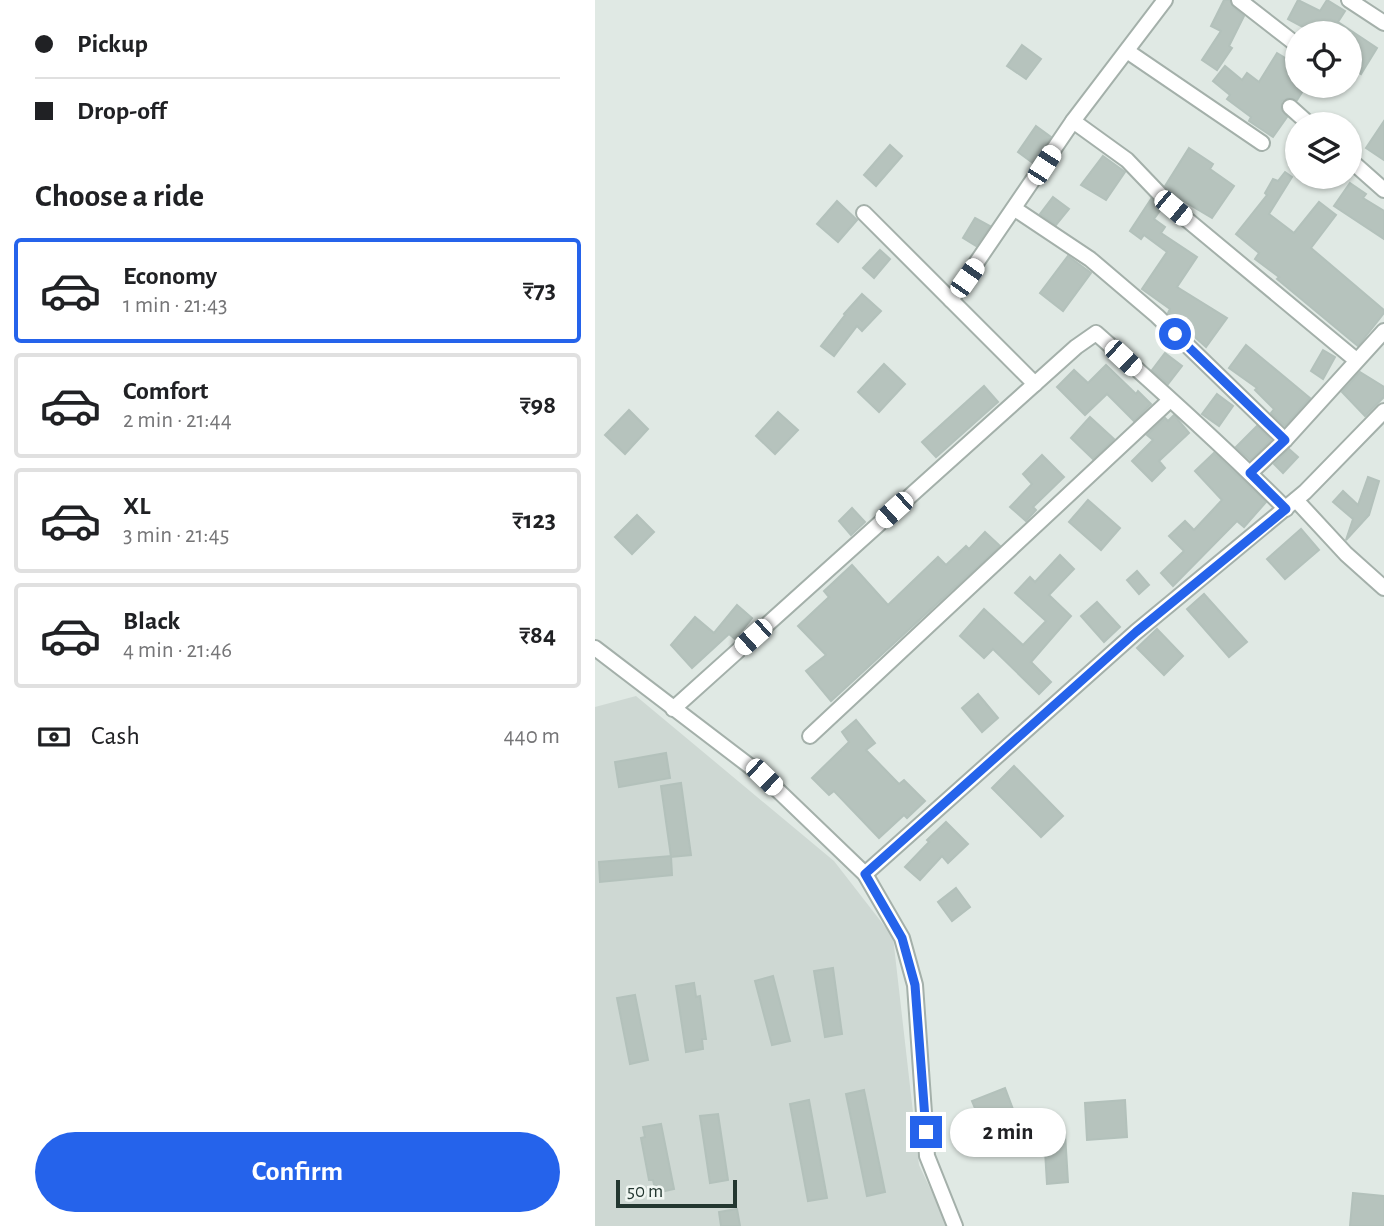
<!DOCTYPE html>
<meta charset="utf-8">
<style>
:root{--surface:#fff;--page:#f6f6f6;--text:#202124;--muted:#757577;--line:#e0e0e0;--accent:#2563eb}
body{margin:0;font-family:"Alegreya Sans",sans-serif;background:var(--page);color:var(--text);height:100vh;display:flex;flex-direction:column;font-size:26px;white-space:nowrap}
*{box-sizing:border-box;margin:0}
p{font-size:23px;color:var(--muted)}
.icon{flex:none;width:38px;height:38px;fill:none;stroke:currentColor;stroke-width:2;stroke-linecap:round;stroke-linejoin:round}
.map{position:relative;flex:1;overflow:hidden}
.drawer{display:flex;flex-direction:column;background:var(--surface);width:595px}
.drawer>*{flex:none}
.top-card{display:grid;align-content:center;height:154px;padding:0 35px;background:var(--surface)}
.controls{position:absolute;left:690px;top:21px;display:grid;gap:14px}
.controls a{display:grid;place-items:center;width:77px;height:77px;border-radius:50%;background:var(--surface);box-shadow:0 2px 5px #0004;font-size:35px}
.scale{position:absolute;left:21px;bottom:18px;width:121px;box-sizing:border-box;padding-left:7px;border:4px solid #233730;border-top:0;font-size:19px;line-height:24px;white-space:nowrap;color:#233730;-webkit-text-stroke:5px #f0f6f2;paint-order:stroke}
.end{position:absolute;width:32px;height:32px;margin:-16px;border:9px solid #2563eb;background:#fff;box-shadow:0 0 0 4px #fff}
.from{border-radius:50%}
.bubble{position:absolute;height:49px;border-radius:24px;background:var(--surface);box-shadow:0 2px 5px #0004;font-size:23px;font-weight:700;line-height:49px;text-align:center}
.car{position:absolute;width:21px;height:42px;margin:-21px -10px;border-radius:9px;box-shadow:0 0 5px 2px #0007;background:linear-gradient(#fff 24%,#345 0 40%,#fff 0 76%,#345 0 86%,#fff 0)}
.top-card b{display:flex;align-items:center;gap:24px;height:66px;font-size:26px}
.top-card b+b{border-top:2px solid var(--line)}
.top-card i{width:18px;height:18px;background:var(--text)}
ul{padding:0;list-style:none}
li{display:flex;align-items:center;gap:21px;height:105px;margin:0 14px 10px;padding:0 21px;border:4px solid var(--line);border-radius:7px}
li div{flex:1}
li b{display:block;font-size:26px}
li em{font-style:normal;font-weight:700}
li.selected{border-color:var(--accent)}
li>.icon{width:63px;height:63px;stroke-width:1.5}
h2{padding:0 35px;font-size:32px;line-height:84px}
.pay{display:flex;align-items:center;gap:18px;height:77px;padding:0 35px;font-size:26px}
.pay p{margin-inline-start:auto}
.cta{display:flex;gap:14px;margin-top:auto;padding:14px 35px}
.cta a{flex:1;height:80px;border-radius:42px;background:var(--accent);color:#fff;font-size:28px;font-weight:700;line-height:80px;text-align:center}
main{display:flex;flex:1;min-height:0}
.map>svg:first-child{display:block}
.built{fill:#ced8d3}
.building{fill:#b6c3bd;stroke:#b3c1bb;stroke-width:2}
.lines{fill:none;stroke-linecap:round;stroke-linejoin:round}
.minor-casing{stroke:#a4b0aa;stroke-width:18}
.minor{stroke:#fff;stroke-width:14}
.route{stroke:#2563eb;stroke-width:9}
</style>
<main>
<section class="drawer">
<div class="top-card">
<b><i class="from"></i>Pickup</b>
<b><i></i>Drop-off</b>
</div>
<h2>Choose a ride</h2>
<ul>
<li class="selected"><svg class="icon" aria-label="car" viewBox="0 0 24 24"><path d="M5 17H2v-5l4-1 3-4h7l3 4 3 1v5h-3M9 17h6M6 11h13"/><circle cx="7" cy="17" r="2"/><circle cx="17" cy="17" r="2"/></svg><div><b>Economy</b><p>1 min · 21:43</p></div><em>₹73</em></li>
<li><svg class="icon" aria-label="car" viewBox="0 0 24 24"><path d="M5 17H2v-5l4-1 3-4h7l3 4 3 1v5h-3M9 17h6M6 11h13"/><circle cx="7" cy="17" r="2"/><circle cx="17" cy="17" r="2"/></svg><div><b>Comfort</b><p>2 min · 21:44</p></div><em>₹98</em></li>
<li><svg class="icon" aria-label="car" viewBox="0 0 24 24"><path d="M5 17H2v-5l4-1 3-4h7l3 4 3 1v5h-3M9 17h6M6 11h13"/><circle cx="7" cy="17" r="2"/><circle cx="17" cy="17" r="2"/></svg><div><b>XL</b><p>3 min · 21:45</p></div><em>₹123</em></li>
<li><svg class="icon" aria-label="car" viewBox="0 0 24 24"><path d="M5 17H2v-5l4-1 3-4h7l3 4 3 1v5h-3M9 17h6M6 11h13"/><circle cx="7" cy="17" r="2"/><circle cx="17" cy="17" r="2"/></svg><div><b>Black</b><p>4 min · 21:46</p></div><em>₹84</em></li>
</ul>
<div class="pay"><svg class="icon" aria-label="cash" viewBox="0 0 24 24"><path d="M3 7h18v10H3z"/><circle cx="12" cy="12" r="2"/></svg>Cash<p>440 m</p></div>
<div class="cta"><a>Confirm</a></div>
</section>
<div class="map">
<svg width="789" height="1226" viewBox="0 0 789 1226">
<rect width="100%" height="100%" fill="#e0e9e4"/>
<polygon class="built" points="41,696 239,861 298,937 324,1165 353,1226 0,1226 0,707"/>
<g class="building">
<polygon points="629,0 635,0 638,7 649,16 634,46 637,48 622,70 607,60 626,31 616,26"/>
<polygon points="703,0 725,11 732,0 750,11 743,22 782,48 766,74 754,66 754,33 719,33 693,19"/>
<polygon points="427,45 446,59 431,79 412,66"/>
<polygon points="682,53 702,65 702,86 711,86 702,100 693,98 687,101 686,109 692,117 678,137 654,121 656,117 632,99 635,95 618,81 630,66 647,80 652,73 664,82"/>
<polygon points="789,121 789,160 771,148"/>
<polygon points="441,126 456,137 438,163 423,152"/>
<polygon points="295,145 307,156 281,186 269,175"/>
<polygon points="594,148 618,164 615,169 639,186 617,218 580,196 570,186"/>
<polygon points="508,156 530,172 511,200 486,185"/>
<polygon points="690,172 697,177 674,214 699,233 724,202 741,215 716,248 789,310 789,313 763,346 682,279 684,277 660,259 664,253 641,234 672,195 670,193 678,179 683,181"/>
<polygon points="755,183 771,194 768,198 789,211 789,239 739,206"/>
<polygon points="458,197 474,209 461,225 445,214"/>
<polygon points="556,199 566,209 559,219 570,227 566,233 602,257 582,287 632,318 611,347 573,313 575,309 547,289 572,252 549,235 546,239 535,231"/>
<polygon points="242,201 262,220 243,242 222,224"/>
<polygon points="380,218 395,226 381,246 368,238"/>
<polygon points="285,250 295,259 279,278 268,268"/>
<polygon points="473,256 496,273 468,311 445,293"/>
<polygon points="267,294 286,311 267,331 262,326 239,356 226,346 250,315 249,314"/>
<polygon points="651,345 715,398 690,426 676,413 679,409 660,390 662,388 634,368"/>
<polygon points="728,350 740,357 728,379 716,371"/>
<polygon points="570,353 587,366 573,384 557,370"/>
<polygon points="289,364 310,384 284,412 263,392"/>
<polygon points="511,365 541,394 543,391 556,404 539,421 512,394 490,415 462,387 479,370 493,383"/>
<polygon points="765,372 789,387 789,397 770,416 747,392"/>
<polygon points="389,386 403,402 341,457 327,442"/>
<polygon points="622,394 638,406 624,426 607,414"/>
<polygon points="34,410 53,429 30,454 10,435"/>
<polygon points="183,412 203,430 180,454 161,436"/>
<polygon points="579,415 594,433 564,461 570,468 557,481 537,461 558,440 552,435 570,418 573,421"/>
<polygon points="495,417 519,439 498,459 476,438"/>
<polygon points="662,426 676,440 655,460 641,447"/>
<polygon points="694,449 703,457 688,473 679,464"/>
<polygon points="619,453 671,502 649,527 642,521 578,586 566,573 589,551 574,536 590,521 599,530 627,500 600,471"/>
<polygon points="447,455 469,477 438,507 441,510 431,521 415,507 437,484 428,474"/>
<polygon points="773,477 784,481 774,515 751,540 758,519 738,502 748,491 763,505"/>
<polygon points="493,500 525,528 506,550 474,522"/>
<polygon points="257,508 270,522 256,535 244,521"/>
<polygon points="42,515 59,532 37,554 20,537"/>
<polygon points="706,529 724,550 690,579 672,559"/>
<polygon points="390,532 405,546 236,701 211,671 231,655 203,626 234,597 229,591 257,565 293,605 343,557 351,565 371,546 374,549"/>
<polygon points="465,555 479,569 454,595 476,616 436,662 456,682 444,694 398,649 389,658 365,636 389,609 428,645 451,621 420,593 435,577 440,582"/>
<polygon points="542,571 554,585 544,594 532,580"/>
<polygon points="609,594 652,642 634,657 592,609"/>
<polygon points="502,602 525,627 509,642 486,616"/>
<polygon points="142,605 157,618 140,639 134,634 97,668 76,645 100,617 119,633"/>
<polygon points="562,629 588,656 569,675 542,648"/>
<polygon points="383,694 403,718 387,732 367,708"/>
<polygon points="261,720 280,743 271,750 304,784 309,780 330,801 312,818 309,815 284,838 239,791 234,795 217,778 254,742 247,732"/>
<polygon points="71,753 75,778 24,787 20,762"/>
<polygon points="419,766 468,816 446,837 397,788"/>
<polygon points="86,783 96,855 76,857 66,786"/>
<polygon points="351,822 373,844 353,863 347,856 325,880 310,867 334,842 332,840"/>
<polygon points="76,856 77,875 5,882 4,862"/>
<polygon points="361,888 375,907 357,921 343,902"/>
<polygon points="238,968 247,1034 230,1037 219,971"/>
<polygon points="178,976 195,1041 177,1045 160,981"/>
<polygon points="99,983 101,997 105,996 111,1039 107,1039 108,1049 91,1052 81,986"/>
<polygon points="40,995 53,1060 35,1064 22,998"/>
<polygon points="410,1088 419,1112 387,1125 377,1101"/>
<polygon points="269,1090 290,1192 272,1196 251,1094"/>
<polygon points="214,1100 232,1198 213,1201 195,1104"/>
<polygon points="530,1100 532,1137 492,1140 490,1103"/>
<polygon points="123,1114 133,1180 115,1183 105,1116"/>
<polygon points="66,1124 79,1189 61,1193 58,1180 54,1180 46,1138 50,1137 48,1127"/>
<polygon points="470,1133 473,1182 452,1184 449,1134"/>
<polygon points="758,1193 789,1196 789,1226 755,1226"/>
<polygon points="142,1209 145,1226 126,1226 124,1212"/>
</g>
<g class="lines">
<g class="minor-casing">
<g id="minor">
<polyline points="644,0 702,45"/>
<polyline points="754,0 789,23"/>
<polyline points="532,51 667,143"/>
<polyline points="695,107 714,124"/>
<polyline points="478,121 532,160 578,208 761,360"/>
<polyline points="754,159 789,190"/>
<polyline points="420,209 495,259 562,316 690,440"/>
<polyline points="269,213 440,384"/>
<polyline points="356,300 478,121 570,0"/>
<polyline points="655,473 690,440 789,331"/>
<polyline points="701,500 751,554 789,588"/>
<polyline points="0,648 169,777 270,874 307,938 320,985 332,1156 360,1226"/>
<path d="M78,709L481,347L501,333C566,390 630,448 691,509"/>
<polyline points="215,736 574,401"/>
<polyline points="270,874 541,632 710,492 789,411"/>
</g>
</g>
<use href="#minor" class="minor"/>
</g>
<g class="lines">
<polyline class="route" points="331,1132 320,985 307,938 270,874 541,632 691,509 655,473 690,440 580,334"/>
</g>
</svg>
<div class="controls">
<a><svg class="icon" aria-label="locate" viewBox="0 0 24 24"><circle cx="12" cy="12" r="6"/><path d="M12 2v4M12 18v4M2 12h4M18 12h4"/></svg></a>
<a><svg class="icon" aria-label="layers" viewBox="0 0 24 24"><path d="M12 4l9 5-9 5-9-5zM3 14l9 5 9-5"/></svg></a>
</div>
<div class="scale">50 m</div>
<i class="end from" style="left:580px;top:334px"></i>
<i class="end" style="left:331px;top:1132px"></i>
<div class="bubble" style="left:355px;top:1108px;width:116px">2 min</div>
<i class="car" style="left:449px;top:165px;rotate:33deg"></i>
<i class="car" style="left:578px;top:208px;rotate:130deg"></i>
<i class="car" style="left:372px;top:278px;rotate:35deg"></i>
<i class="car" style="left:528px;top:358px;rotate:133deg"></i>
<i class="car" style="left:299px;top:510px;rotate:228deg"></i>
<i class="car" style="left:158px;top:637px;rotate:228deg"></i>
<i class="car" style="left:169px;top:777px;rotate:134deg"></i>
</div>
</main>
